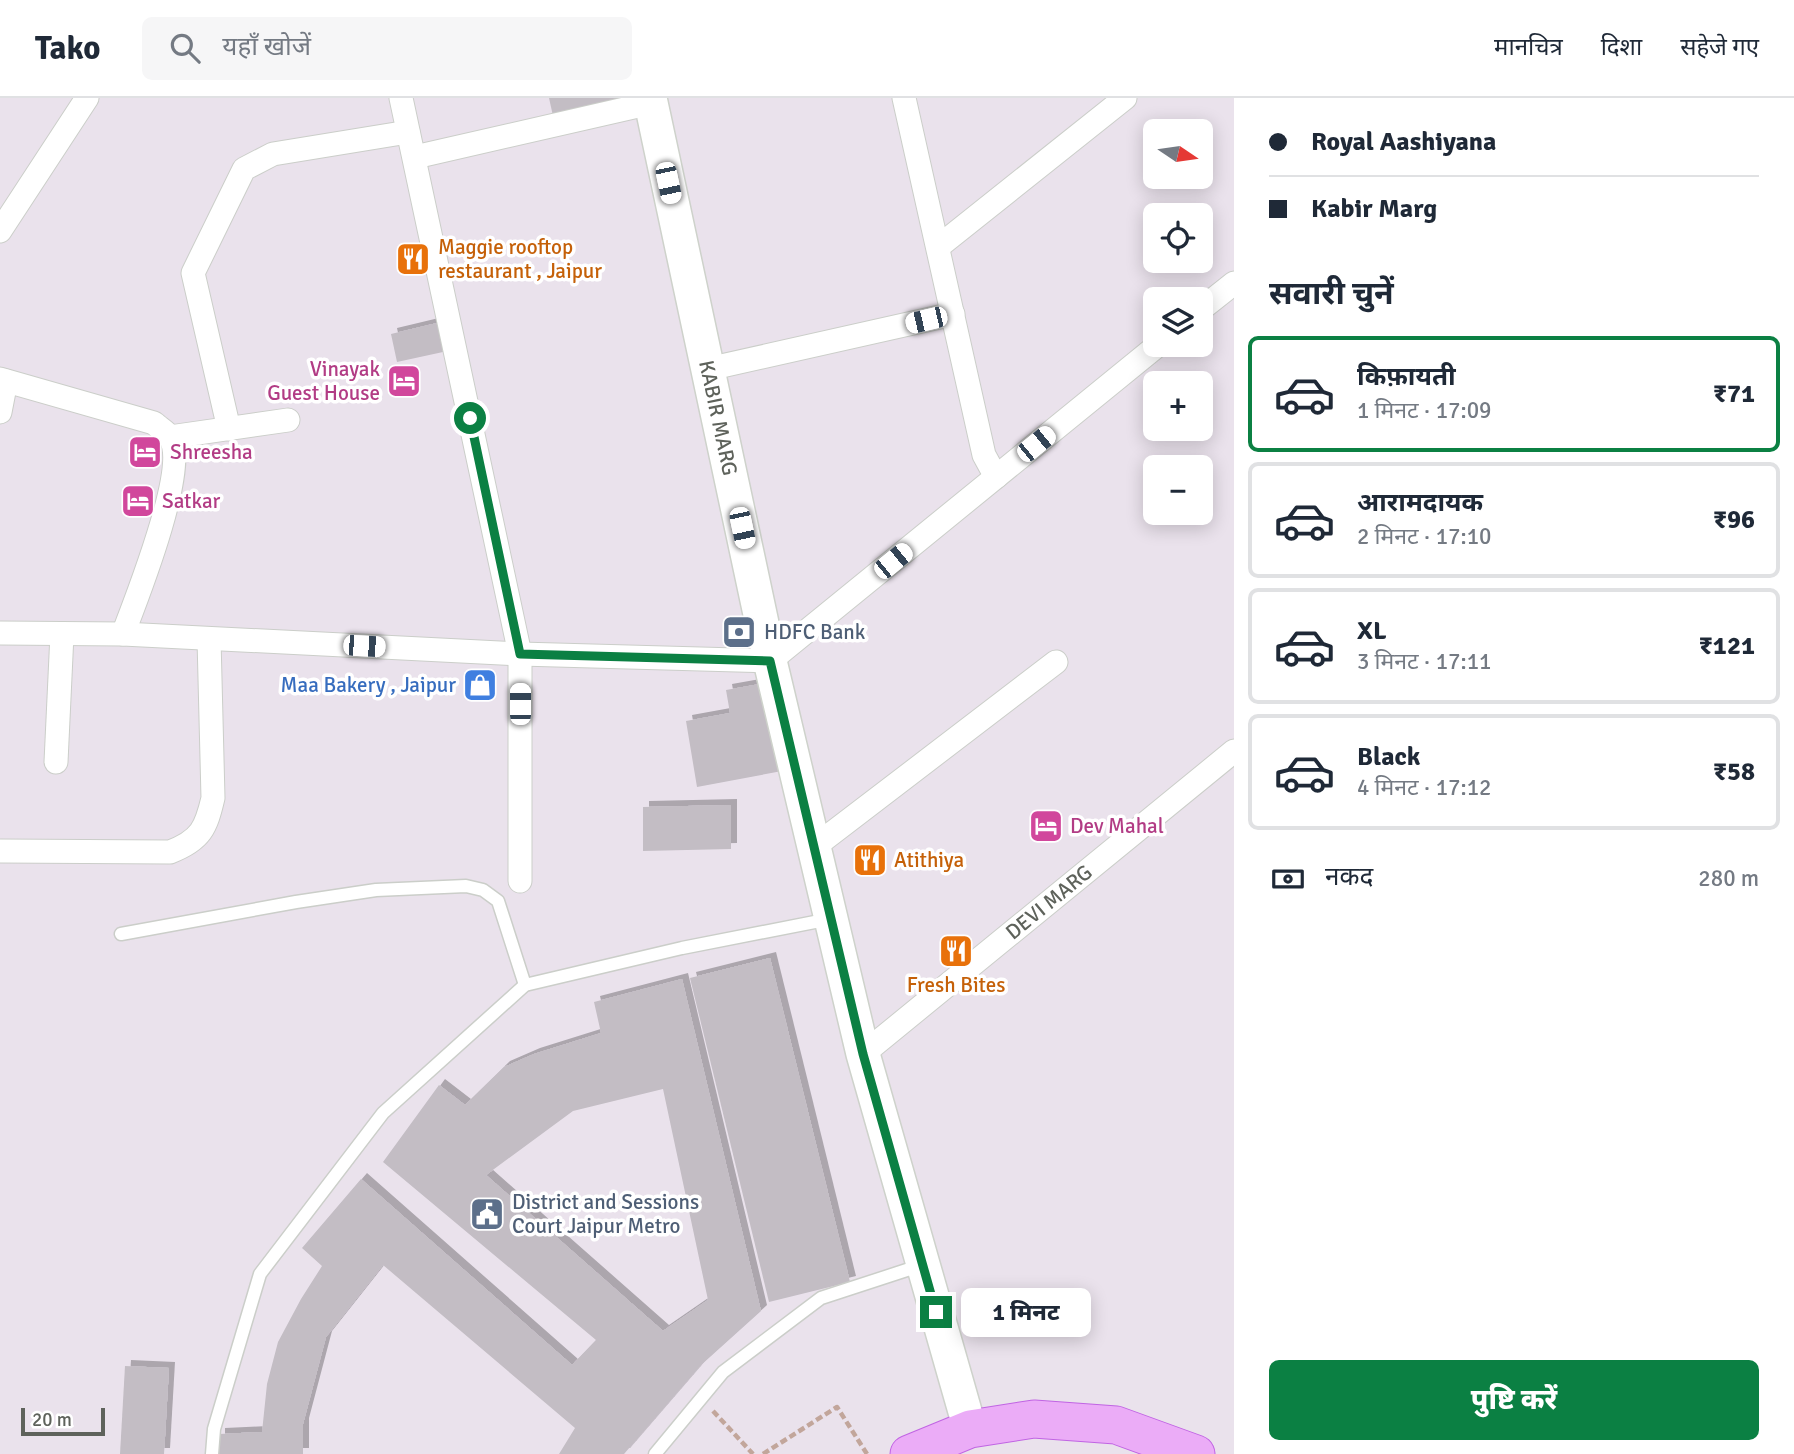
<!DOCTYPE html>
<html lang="hi">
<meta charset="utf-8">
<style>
:root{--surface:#fff;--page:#f6f6f7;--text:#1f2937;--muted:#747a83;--line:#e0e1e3;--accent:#0b8043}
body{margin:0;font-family:Signika,"Noto Sans Devanagari",sans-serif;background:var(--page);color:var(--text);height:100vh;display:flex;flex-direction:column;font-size:26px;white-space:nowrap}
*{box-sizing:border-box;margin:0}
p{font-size:23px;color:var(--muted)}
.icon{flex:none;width:38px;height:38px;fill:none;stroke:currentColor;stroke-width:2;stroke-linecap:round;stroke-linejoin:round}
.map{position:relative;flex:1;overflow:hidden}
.details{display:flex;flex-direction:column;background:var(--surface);width:560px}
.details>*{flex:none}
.banner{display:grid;align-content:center;height:154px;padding:0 35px;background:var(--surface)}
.needle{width:46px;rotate:103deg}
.controls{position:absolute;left:1143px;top:21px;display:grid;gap:14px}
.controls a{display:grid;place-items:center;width:70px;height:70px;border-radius:10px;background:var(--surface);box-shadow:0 4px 18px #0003;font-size:35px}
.scale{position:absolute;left:21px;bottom:18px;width:84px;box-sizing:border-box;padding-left:7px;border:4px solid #5e625b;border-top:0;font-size:19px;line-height:24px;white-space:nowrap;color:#5e625b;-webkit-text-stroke:5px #fff;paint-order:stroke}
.end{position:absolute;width:32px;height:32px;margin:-16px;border:9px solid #0b8043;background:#fff;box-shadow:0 0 0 4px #fff}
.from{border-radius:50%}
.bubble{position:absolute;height:49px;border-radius:10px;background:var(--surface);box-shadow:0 4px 18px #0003;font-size:23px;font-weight:800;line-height:49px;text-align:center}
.car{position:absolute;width:21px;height:42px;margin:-21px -10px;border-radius:9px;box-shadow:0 0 5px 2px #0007;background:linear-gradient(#fff 24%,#345 0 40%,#fff 0 76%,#345 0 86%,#fff 0)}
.banner b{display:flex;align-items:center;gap:24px;height:66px;font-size:26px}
.banner b+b{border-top:2px solid var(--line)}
.banner i{width:18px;height:18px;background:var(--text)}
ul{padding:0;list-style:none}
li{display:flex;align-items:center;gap:21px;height:116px;margin:0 14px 10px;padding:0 21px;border:4px solid var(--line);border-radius:10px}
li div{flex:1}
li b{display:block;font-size:26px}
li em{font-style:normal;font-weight:800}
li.active{border-color:var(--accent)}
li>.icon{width:63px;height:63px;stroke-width:1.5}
h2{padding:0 35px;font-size:32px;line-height:84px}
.pay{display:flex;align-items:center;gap:18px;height:77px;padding:0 35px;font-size:26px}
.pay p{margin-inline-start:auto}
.action{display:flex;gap:14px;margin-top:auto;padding:14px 35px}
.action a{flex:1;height:80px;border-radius:10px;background:var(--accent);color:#fff;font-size:28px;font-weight:800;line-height:80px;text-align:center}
header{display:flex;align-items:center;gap:42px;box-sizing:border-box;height:98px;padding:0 35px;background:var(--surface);border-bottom:2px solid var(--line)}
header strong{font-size:33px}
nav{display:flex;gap:38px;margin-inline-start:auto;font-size:24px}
.search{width:490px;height:63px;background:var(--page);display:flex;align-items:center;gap:18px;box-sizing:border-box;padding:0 24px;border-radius:10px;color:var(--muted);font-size:26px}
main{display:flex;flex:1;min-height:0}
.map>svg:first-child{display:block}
.building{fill:#c3bdc4;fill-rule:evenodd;filter:url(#shadow)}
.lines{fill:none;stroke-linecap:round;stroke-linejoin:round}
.lane-casing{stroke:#cbcec9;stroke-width:15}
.street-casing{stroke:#cbcec9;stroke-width:25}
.secondary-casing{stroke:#ced2cb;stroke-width:36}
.primary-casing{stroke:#c064e3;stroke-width:39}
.path{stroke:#c2a69b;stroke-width:4.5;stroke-dasharray:7 3.5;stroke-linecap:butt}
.lane{stroke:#fff;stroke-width:12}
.street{stroke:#fff;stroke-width:23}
.secondary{stroke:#fff;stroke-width:33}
.primary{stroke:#ebacf7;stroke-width:37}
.route{stroke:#0b8043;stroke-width:9}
.labels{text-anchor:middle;stroke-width:7;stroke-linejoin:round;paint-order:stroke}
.food-label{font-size:21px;fill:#c56008;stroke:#fff;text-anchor:start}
.hotel-label{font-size:21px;fill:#b23c85;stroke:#fff;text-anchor:start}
.street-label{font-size:21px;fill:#5e625b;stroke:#fff}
.service-label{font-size:21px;fill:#4e5e75;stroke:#fff;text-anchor:start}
.shop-label{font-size:21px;fill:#366cbe;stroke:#fff;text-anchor:end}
</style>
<header>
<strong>Tako</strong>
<div class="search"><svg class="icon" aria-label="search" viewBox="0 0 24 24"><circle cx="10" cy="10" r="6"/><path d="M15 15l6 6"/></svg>यहाँ खोजें</div>
<nav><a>मानचित्र</a><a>दिशा</a><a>सहेजे गए</a></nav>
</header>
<main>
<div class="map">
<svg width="1234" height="1356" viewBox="0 0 1234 1356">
<defs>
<filter id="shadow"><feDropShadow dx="6" dy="-6" stdDeviation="0" flood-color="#0004"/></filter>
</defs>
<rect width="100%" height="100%" fill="#eae2ec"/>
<g class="building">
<polygon points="549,0 624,0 553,18"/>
<polygon points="437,225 443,254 397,264 391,236"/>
<polygon points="766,585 782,673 697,689 686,623 730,615 726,592"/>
<polygon points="731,707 731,751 643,753 643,709"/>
<polygon points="770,860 850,1184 769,1204 690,880"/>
<path d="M682,881L761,1213L700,1268L624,1356H559L575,1330L383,1167L326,1239L303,1326V1356H219V1336L262,1334L267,1286L278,1244L301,1201L322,1168L302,1150L361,1081L572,1267L596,1242L383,1064L439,987L465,1007L504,969L534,956L601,935L594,904ZM663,991L708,1202L663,1233L486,1077L573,1013Z"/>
<polygon points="125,1268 169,1270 164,1356 120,1356"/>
</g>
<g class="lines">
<g class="lane-casing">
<g id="lane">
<polyline points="121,836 296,804 376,792 466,788 483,792 498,803 525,887"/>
<polyline points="212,1356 214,1331 260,1176 383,1015 525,887 682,850 830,821"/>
<polyline points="655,1356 723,1274 821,1200 922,1167"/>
</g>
</g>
<g class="street-casing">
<g id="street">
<polyline points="401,0 520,556 520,783"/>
<polyline points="904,0 984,357 996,379"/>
<polyline points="415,59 651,5"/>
<polyline points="0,133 87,0"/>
<polyline points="938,149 1125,0"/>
<polyline points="1200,212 1234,185"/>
<polyline points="708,271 953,216"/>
<path d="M0,281L154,325C158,329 167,334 170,339C189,369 136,502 123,536"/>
<polyline points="0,314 6,283"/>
<polyline points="229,331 193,175 244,71 273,56 408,34"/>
<polyline points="170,339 288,322"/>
<polyline points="0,535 123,536 520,556 770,563 1158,247"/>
<polyline points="56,664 62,536"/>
<polyline points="814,749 1056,564"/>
<path d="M0,753L170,754C201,742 206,730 213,700L209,541"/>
<path id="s1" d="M863,956L1234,653"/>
</g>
</g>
<g class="secondary-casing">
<g id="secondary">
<path id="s2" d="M650,0L770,563L863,956L970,1331"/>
</g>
</g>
<g class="primary-casing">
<polyline id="primary" points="909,1356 970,1331 1034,1321 1116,1327 1196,1356"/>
</g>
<g class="path">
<polyline points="713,1313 753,1356"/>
<polyline points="763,1356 837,1309 867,1356"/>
</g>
<use href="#lane" class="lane"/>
<use href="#street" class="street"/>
<use href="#secondary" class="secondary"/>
<use href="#primary" class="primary"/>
</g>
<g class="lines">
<polyline class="route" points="470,320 520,556 770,563 863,956 936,1214"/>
</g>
<defs>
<g id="restaurant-square" transform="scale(1.75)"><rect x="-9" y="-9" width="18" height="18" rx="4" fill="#e8710a" stroke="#fff"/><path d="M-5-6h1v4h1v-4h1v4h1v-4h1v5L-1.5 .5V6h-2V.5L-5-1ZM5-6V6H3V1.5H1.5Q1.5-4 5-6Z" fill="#fff"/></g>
<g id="hotel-square" transform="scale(1.75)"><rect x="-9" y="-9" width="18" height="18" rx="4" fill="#d1479c" stroke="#fff"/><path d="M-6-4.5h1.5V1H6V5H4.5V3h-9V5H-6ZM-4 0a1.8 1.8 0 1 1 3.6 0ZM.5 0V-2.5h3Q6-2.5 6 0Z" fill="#fff"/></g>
<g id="bank-square" transform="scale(1.75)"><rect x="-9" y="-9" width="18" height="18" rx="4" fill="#5c6f8a" stroke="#fff"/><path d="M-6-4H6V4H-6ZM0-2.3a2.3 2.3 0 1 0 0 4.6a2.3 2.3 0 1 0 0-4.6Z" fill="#fff"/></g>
<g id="shop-square" transform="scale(1.75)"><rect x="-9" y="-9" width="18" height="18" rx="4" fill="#3f7fe0" stroke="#fff"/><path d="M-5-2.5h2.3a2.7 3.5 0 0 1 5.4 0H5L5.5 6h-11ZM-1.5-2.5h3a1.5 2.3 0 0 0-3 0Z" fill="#fff"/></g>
<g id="civic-square" transform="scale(1.75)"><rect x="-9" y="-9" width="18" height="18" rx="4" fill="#5c6f8a" stroke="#fff"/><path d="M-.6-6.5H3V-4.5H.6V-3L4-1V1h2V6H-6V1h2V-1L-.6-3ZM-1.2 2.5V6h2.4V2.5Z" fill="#fff"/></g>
</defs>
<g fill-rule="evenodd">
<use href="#restaurant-square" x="413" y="161"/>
<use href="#hotel-square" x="404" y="283"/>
<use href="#hotel-square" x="145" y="354"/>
<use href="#hotel-square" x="138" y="403"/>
<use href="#bank-square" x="739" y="534"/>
<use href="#shop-square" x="480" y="587"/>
<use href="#hotel-square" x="1046" y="728"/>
<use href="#restaurant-square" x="870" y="762"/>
<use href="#restaurant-square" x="956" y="853"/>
<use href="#civic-square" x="487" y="1116"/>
</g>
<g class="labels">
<g class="food-label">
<text x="438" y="156">Maggie rooftop<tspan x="438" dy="24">restaurant , Jaipur</tspan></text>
<text x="894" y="769">Atithiya</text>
<text x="956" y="894" text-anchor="middle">Fresh Bites</text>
</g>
<g class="hotel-label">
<text x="380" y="278" text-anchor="end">Vinayak<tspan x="380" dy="24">Guest House</tspan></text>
<text x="170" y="361">Shreesha</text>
<text x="162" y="410">Satkar</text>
<text x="1070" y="735">Dev Mahal</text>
</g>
<g class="street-label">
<text dy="7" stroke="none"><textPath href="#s2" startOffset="327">KABIR MARG</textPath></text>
<text dy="7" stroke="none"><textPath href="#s1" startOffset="240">DEVI MARG</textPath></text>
</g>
<g class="service-label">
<text x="764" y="541">HDFC Bank</text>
<text x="512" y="1111">District and Sessions<tspan x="512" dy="24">Court Jaipur Metro</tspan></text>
</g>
<g class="shop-label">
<text x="456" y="594">Maa Bakery , Jaipur</text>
</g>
</g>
</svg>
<div class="controls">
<a><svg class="needle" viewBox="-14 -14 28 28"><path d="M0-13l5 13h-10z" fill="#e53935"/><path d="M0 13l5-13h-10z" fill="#747a83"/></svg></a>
<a><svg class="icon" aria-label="locate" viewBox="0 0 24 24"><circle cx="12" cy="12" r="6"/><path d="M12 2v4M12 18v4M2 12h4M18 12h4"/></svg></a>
<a><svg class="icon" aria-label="layers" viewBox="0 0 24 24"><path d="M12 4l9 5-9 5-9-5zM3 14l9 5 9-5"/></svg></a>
<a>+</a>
<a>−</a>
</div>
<div class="scale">20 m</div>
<i class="end from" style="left:470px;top:320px"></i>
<i class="end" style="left:936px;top:1214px"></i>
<div class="bubble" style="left:961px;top:1190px;width:130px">1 मिनट</div>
<i class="car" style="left:668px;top:85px;rotate:168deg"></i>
<i class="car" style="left:926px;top:222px;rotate:257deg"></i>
<i class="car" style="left:1036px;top:346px;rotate:51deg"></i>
<i class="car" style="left:742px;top:430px;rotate:168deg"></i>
<i class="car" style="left:893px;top:463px;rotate:51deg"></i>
<i class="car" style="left:364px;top:548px;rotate:93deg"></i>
<i class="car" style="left:520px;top:606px;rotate:0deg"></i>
</div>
<section class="details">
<div class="banner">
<b><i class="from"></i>Royal Aashiyana</b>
<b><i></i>Kabir Marg</b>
</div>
<h2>सवारी चुनें</h2>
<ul>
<li class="active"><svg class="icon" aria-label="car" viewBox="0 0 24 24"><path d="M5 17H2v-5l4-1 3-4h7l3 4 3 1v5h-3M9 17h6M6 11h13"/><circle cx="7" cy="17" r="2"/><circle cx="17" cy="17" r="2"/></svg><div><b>किफ़ायती</b><p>1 मिनट · 17:09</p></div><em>₹71</em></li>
<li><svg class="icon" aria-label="car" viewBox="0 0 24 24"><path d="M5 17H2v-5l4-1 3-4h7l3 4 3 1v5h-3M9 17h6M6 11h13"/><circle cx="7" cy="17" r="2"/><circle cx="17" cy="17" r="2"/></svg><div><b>आरामदायक</b><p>2 मिनट · 17:10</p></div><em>₹96</em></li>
<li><svg class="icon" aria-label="car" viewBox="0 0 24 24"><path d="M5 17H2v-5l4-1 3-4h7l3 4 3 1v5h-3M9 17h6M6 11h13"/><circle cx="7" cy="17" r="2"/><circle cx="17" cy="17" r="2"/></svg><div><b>XL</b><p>3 मिनट · 17:11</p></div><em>₹121</em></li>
<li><svg class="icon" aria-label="car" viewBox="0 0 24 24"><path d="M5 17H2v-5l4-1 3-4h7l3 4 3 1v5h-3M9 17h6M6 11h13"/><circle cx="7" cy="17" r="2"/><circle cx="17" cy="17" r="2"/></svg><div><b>Black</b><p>4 मिनट · 17:12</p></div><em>₹58</em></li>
</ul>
<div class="pay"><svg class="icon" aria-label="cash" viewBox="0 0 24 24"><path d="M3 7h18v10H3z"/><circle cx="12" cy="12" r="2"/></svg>नकद<p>280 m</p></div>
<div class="action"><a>पुष्टि करें</a></div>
</section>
</main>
